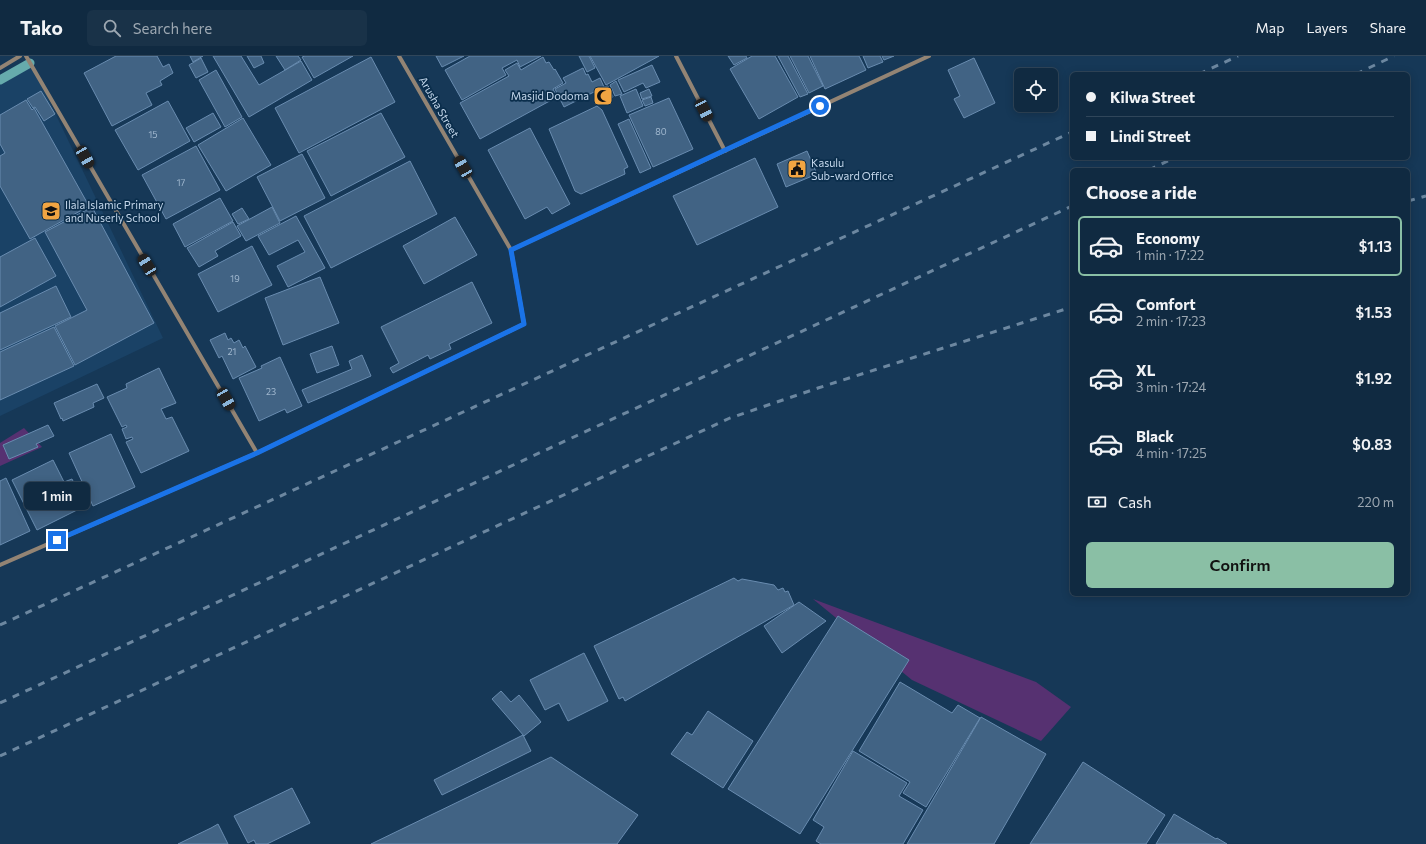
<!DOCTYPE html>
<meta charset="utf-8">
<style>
:root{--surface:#102a41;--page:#193248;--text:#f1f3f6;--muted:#9ca7b1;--line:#30465a;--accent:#8abfa5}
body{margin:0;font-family:Commissioner,sans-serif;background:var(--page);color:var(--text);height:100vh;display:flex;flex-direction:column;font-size:15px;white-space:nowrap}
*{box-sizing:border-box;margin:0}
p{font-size:13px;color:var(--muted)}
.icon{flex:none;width:22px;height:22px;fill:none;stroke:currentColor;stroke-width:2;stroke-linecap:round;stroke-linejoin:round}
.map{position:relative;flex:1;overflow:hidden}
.drawer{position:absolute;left:1070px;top:112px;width:340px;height:428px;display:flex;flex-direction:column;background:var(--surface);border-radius:6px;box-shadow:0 2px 10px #0003,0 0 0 1px var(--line)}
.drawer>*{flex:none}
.hud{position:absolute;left:1070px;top:16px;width:340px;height:88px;border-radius:6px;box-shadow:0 2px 10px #0003,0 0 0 1px var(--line);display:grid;align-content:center;height:88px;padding:0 16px;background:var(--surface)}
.controls{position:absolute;left:1014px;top:12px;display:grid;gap:8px}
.controls a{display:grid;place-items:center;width:44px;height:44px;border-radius:6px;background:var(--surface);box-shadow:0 2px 10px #0003,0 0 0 1px var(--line);font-size:20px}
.end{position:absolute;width:18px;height:18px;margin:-9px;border:5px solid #1a73e8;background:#fff;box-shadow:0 0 0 2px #fff}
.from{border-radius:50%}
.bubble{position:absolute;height:28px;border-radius:6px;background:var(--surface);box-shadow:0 2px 10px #0003,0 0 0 1px var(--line);font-size:13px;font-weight:600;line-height:28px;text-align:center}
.car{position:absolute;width:12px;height:24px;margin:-12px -6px;border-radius:5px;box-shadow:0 0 3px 1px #0007;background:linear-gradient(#222 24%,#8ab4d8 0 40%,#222 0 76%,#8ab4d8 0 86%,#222 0)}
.hud b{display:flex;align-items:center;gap:14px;height:38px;font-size:15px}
.hud b+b{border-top:1px solid var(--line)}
.hud i{width:10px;height:10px;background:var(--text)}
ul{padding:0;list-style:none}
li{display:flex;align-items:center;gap:12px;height:60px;margin:0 8px 6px;padding:0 8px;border:2px solid transparent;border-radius:6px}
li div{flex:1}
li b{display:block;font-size:15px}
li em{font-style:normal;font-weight:600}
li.selected{border-color:var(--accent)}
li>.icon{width:36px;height:36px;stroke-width:1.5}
h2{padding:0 16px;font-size:18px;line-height:48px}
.pay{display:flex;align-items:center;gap:10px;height:44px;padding:0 16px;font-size:15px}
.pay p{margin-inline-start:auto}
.button{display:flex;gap:8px;margin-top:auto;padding:8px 16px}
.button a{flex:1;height:46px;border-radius:6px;background:var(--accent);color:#111;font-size:16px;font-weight:600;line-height:46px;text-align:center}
header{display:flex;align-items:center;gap:24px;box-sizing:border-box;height:56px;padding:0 20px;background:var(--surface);border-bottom:1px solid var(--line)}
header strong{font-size:19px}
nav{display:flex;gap:22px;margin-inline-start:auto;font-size:14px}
.search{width:280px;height:36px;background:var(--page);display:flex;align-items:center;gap:10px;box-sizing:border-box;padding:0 14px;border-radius:6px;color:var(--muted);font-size:15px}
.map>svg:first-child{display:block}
.built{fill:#1a4266}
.green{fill:#563171}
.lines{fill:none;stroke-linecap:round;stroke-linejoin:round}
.stream{stroke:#66abac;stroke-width:9}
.building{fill:#416384;stroke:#698cb0}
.minor{stroke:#938474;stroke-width:4}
.rail{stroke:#6c87a0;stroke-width:3;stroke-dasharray:7 7;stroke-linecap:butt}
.route{stroke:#1a73e8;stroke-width:5}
.labels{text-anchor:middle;stroke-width:3.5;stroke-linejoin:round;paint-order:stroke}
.number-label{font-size:9px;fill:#a2b9d0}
.poi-label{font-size:11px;fill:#c3d6ea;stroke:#0b2e4c;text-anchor:start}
.street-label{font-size:11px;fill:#c3d6ea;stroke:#0b2e4c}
</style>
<header>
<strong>Tako</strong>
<div class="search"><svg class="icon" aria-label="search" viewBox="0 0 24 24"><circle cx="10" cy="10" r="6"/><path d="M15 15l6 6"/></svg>Search here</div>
<nav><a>Map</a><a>Layers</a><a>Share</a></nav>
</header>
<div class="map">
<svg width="1426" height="788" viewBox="0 0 1426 788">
<rect width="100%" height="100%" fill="#163857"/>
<polygon class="built" points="32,9 163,282 0,360 0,27"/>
<g class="green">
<polygon points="24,372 42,391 0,410 0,387"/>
<polygon points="813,543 1036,626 1071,651 1041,685 912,624"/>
</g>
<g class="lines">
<polyline class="stream" points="0,24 30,7"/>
</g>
<g class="building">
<polygon points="116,0 157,0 163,11 169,8 173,17 160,25 162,29 146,37 152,49 112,70 84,17"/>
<polygon points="190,0 203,0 193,6"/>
<polygon points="213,0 241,0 259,29 301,5 312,24 249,61"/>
<polygon points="247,0 261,0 264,7 254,12"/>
<polygon points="276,0 298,0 301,4 285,14"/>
<polygon points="305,0 353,0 314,22 302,1"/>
<polygon points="436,0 464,0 442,11"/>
<polygon points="470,0 541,0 520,11 517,4 502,12 506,19 462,44 445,14"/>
<polygon points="579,0 589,0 595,12 587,16"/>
<polygon points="590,0 659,0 606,29"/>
<polygon points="728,0 746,0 747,2 734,9"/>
<polygon points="752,0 775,0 798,41 759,63 730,13"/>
<polygon points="778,0 788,0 808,38 800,41"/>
<polygon points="790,0 808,0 823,30 809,37"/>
<polygon points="810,0 859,0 866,14 825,33"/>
<polygon points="863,0 880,0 883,6 868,12"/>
<polygon points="882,0 894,0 884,4"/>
<polygon points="371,1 395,46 299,97 275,52"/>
<polygon points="543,1 546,7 549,6 554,14 555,13 563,27 553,33 557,41 480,83 460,47 509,20 505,14 517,7 521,14"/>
<polygon points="201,2 208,16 196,22 189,9"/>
<polygon points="974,2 995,47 964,62 954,43 960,40 948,14"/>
<polygon points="652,9 660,26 646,32 643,27 624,36 618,24"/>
<polygon points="583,12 586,19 588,18 592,26 600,22 604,31 564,51 555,33 566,27 563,22"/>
<polygon points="216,14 242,61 225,71 199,24"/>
<polygon points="616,25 622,38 615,40 610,29"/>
<polygon points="608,30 613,41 609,43 604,31"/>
<polygon points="636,33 643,50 627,57 620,40"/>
<polygon points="649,33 652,40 642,43 640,37"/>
<polygon points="603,34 608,45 603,48 597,36"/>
<polygon points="41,35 55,58 44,65 35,51 33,52 27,43"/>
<polygon points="651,41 653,47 645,50 642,44"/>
<polygon points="669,42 693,93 653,111 629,59"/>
<polygon points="26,44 32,54 34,52 89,150 30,183 0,130 0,100 5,97 0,88 0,59"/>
<polygon points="168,45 190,85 138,114 115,74"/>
<polygon points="597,50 602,54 628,111 624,113 625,118 581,138 575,135 549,73"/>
<polygon points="213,57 221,71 194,86 186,72"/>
<polygon points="381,57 405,101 331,140 307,95"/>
<polygon points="243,62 271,109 226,135 198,89"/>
<polygon points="629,63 651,112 640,117 618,68"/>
<polygon points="530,72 570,148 552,158 547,151 525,163 488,94"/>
<polygon points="196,90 220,134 166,163 142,119"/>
<polygon points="807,95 817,118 786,131 777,108"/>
<polygon points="302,98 325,142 280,165 257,121"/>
<polygon points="755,102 778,151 697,189 673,140"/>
<polygon points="410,105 437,158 331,212 304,160"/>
<polygon points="220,142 233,165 185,191 173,168"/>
<polygon points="92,151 154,267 75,309 55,270 87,254 45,176"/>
<polygon points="272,151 280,167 246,185 237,170"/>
<polygon points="242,152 249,163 238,168 232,158"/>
<polygon points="296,160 325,212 288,231 277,210 305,196 298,184 269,199 258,180"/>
<polygon points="455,161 477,199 424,228 403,190"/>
<polygon points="233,166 241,180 215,195 218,200 199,211 187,192"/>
<polygon points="35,182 56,220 0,251 0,201"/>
<polygon points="252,190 272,229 218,256 198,218"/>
<polygon points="320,221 339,267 283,289 265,242"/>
<polygon points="472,226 492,267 449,288 451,293 430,303 428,299 393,317 390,312 399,307 381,271"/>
<polygon points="56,230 71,261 0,294 0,257"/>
<polygon points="54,271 74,310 0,344 0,296"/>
<polygon points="225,277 228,284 231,282 234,287 239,284 243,292 245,290 256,311 233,323 222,300 219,302 210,284"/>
<polygon points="332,290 339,309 317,317 310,298"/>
<polygon points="362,299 371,320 308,347 302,334 352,313 349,305"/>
<polygon points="280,301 302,350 287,357 285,353 259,365 239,322 262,312 261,310"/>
<polygon points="159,312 176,347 161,353 166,363 172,361 189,395 141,417 126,386 133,383 132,381 126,383 122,373 127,371 126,369 122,371 107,341 127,332 126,328"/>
<polygon points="97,328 104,342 93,347 94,351 63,365 62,362 61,363 54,347"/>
<polygon points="48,369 54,380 36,388 38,391 9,403 3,389"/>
<polygon points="111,378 135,431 93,450 69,397"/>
<polygon points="53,404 64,426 72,423 85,450 37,474 12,424"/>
<polygon points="6,422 30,475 0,489 0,425"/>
<polygon points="734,522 738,525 742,523 774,529 778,534 783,532 785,536 788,535 794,549 625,645 623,641 619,643 594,590"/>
<polygon points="799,546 826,565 782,597 764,570"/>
<polygon points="838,560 909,604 800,778 728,733"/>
<polygon points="584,597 608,645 568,665 559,647 545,654 530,624"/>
<polygon points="900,626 952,657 958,649 980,662 926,751 903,737 910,726 859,695"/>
<polygon points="501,635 511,646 519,639 541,666 524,680 492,643"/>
<polygon points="708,655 753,685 723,732 671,698 687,676 692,679"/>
<polygon points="981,661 1046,698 994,788 907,788"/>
<polygon points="523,679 531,695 442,739 434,724"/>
<polygon points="853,695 907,727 899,740 923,754 903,788 821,788 816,785 824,771 813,764"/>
<polygon points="551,701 638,759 617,788 371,788"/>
<polygon points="1083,706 1165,759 1146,788 1030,788"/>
<polygon points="292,732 310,767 267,788 256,788 254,784 248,787 234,760"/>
<polygon points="1174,758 1216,783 1217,782 1227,788 1156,788"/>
<polygon points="218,768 228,788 178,788 211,772"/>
</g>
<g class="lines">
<g class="minor">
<polyline points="26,0 257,397"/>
<polyline points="676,0 725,95"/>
<polyline points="0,12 20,0"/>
<polyline points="511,194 929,0"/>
<polyline points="0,509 257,397 524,268 511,194 399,0"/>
</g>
<g class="rail">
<polyline points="1199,18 1238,0"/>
<polyline points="1356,18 1394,0"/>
<polyline points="1149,114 1174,102"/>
<polyline points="1408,145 1426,140"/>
<polyline points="0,569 1072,76"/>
<polyline points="0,647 1072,150"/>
<polyline points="0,700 730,362 818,332 1072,251"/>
</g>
</g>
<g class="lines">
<polyline class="route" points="57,484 257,397 524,268 511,194 820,50"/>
</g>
<defs>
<g id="mosque-square" transform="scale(1)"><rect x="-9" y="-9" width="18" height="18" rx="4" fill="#f2a542" stroke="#0b2e4c"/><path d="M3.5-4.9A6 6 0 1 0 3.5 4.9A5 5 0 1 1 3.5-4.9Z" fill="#111"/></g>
<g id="civic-square" transform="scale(1)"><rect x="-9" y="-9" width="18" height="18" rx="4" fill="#f2a542" stroke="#0b2e4c"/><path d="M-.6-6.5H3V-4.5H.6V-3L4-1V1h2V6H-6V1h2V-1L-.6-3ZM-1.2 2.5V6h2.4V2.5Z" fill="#111"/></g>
<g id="school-square" transform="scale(1)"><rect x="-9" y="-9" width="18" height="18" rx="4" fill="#f2a542" stroke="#0b2e4c"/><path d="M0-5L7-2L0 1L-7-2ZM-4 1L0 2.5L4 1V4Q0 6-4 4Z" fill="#111"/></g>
</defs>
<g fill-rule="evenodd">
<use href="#mosque-square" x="603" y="40"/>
<use href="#civic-square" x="797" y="113"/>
<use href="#school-square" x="51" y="155"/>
</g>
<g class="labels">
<g class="number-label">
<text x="661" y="79">80</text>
<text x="153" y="82">15</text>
<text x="181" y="130">17</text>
<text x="235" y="226">19</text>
<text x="232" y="299">21</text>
<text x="271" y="339">23</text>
</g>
<g class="poi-label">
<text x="589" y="44" text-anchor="end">Masjid Dodoma</text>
<text x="811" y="111">Kasulu<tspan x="811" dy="13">Sub-ward Office</tspan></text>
<text x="65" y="153">Ilala Islamic Primary<tspan x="65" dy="13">and Nuserly School</tspan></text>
</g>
<g class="street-label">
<text transform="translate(439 51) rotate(60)" y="4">Arusha Street</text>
</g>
</g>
</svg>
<div class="controls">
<a><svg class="icon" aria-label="locate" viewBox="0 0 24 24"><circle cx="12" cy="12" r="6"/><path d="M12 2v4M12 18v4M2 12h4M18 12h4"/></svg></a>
</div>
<i class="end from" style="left:820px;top:50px"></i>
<i class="end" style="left:57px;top:484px"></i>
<div class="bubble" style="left:24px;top:426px;width:66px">1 min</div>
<i class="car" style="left:704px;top:54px;rotate:153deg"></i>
<i class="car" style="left:85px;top:101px;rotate:150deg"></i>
<i class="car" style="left:463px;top:111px;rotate:330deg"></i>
<i class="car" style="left:147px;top:209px;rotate:329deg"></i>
<i class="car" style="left:226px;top:343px;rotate:150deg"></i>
<div class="hud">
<b><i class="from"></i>Kilwa Street</b>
<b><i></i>Lindi Street</b>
</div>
<section class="drawer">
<h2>Choose a ride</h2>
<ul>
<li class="selected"><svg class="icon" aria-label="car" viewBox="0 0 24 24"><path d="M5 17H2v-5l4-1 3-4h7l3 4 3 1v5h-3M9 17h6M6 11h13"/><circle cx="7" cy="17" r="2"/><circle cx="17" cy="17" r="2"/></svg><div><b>Economy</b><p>1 min · 17:22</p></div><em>$1.13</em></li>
<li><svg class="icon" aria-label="car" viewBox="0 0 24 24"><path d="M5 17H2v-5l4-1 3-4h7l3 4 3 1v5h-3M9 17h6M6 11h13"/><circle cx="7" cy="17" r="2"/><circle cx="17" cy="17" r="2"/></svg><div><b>Comfort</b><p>2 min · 17:23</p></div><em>$1.53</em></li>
<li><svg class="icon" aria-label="car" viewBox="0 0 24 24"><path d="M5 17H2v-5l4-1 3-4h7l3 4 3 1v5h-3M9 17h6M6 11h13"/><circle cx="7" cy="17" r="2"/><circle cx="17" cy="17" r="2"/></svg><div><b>XL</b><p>3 min · 17:24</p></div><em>$1.92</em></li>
<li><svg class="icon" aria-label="car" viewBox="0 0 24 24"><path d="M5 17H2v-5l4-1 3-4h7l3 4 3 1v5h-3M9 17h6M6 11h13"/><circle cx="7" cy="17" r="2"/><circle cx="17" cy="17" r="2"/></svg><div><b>Black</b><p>4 min · 17:25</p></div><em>$0.83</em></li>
</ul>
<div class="pay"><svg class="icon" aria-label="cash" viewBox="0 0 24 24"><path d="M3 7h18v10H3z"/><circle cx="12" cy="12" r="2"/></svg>Cash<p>220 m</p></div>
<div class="button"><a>Confirm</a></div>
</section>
</div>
